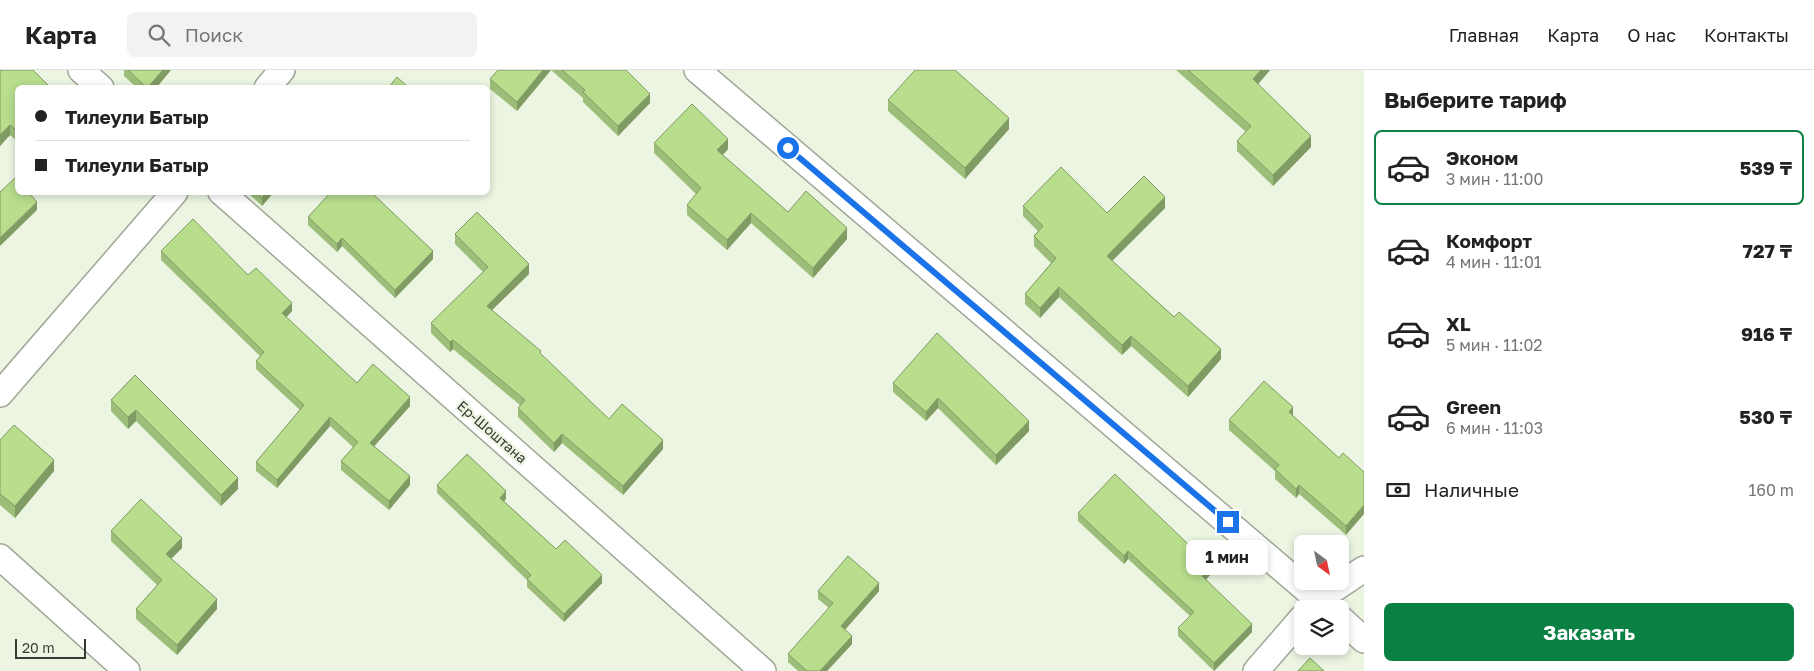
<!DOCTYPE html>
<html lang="ru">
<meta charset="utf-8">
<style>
:root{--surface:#fff;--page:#f2f2f2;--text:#222;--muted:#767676;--line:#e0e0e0;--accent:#0b8043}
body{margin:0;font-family:"Golos Text",sans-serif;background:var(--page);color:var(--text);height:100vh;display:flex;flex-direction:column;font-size:19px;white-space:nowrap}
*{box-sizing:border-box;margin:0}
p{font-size:16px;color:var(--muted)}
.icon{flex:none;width:28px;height:28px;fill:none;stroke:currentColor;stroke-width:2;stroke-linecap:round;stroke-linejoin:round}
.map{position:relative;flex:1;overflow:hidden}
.details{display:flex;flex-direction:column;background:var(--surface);width:450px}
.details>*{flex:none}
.hud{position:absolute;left:15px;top:15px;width:475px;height:110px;border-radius:8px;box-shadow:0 2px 8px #0003;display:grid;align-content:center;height:110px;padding:0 20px;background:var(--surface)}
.needle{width:32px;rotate:147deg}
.buttons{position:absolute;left:1294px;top:465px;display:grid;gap:10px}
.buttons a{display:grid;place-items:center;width:55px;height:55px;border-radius:8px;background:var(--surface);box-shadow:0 2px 8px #0003;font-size:25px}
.scale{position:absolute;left:15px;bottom:12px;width:71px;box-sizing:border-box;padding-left:5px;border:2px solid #363a32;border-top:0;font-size:14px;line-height:18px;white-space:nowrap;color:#363a32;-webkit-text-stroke:4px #ebf5e1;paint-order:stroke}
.end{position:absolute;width:22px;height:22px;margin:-11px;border:6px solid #1a73e8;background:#fff;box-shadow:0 0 0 2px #fff}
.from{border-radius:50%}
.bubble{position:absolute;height:35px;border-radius:8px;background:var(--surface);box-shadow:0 2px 8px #0003;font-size:16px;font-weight:700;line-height:35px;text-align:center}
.hud b{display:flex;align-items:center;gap:18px;height:48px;font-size:19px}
.hud b+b{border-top:1px solid var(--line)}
.hud i{width:12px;height:12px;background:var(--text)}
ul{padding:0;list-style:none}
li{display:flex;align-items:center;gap:15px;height:75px;margin:0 10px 8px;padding:0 10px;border:2px solid transparent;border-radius:8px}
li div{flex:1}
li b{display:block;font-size:19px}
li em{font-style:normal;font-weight:700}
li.active{border-color:var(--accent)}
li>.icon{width:45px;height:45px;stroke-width:1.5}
h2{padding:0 20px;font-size:22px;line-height:60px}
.pay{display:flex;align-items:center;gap:12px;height:55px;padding:0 20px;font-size:19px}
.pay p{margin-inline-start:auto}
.primary-button{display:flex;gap:10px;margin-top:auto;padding:10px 20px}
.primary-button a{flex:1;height:58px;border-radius:8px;background:var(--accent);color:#fff;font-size:20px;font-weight:700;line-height:58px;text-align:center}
header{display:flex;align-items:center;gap:30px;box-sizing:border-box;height:70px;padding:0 25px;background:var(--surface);border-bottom:1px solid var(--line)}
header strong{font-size:24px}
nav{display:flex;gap:28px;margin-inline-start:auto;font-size:18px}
.search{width:350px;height:45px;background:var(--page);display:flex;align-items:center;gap:12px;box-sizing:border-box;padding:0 18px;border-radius:8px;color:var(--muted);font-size:19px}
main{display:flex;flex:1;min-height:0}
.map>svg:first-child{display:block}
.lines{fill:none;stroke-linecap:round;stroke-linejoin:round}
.minor-casing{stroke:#9fa896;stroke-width:28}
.minor{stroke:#fff;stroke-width:25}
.wall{fill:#9dbe79}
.shaded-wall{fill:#809b63}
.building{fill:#b7dd8d;stroke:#809b63}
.route{stroke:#1a73e8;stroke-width:6}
.labels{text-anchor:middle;stroke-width:4.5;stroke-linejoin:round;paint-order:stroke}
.street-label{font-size:14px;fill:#363a32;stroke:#ebf5e1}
</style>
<header>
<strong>Карта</strong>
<div class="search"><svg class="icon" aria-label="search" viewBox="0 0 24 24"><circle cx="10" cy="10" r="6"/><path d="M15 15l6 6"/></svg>Поиск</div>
<nav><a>Главная</a><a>Карта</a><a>О нас</a><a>Контакты</a></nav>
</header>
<main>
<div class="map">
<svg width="1364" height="601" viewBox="0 0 1364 601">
<rect width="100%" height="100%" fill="#ebf5e1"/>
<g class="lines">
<g class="minor-casing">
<g id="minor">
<polyline points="81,0 101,18"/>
<polyline points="697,0 1329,539"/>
<polyline points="267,18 282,0"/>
<polyline points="221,122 763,601"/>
<polyline points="0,324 175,122"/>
<polyline points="0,487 127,601"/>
<polyline points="1311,539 1319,529 1364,499"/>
<polyline points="1340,548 1364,570"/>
<polyline points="1256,601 1302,548"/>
</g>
</g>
<use href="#minor" class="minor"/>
</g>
<g class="wall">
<polygon points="0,0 18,18 18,72 10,65 0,76"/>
<polygon points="124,0 171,0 156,18 137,18 124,6"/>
<polygon points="498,0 626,0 650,33 618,66 583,32 583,28 551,0 517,41 490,19 490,9"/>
<polygon points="1176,0 1270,0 1258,14 1311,77 1273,116 1237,81 1237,71 1246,62"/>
<polygon points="888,30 1009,59 965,109 888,41"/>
<polygon points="654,73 728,79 723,85 788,142 847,169 813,208 751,153 727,180 687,145 687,135 696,124 654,83"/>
<polygon points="247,122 274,122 262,136"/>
<polygon points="1023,136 1107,143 1165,138 1112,191 1221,289 1188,327 1131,276 1122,285 1059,227 1040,248 1025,234 1025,224 1051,193 1034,176 1034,166 1038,161 1023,146"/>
<polygon points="308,147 433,189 395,228 342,176 337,182 308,155"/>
<polygon points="455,164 529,204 492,240 541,285 609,349 663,379 623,425 562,373 554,382 518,347 518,338 520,335 453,279 450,282 431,263 431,253 483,202 455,174"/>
<polygon points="161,181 248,205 292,241 286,247 357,313 410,336 374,376 410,415 389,440 341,400 341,391 353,377 330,356 277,418 256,401 256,392 300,340 256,299 256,291 260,286 161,190"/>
<polygon points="135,305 238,419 221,436 136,351 128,359 111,341 111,330"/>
<polygon points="893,313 1029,361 996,395 938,338 926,351 893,322"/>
<polygon points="1293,346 1339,388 1364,402 1346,465 1299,424 1296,428 1275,409 1275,401 1229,360 1229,350"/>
<polygon points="0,370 54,401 15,448 0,435"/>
<polygon points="437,415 506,429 504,431 556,479 602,513 564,552 527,517 527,510 437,423"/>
<polygon points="1078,443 1211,504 1206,509 1252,562 1214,601 1178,566 1178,558 1190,546 1128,489 1124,494 1078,451"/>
<polygon points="111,461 182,478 171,489 217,539 177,585 136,549 136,539 157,515 111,471"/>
<polygon points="818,521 879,521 845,560 852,574 827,601 798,601 788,592 788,584 829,538 818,529"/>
</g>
<g class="shaded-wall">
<polygon points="163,0 171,0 156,18 147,18"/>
<polygon points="543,0 551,0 517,41 517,32"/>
<polygon points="1261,0 1270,0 1253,20 1253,9"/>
<polygon points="650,24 650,33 618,66 618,56"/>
<polygon points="1009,48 1009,59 965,109 965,98"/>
<polygon points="10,55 10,65 0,76 0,65"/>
<polygon points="1311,66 1311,77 1273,116 1273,105"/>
<polygon points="728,69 728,79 717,91 717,80"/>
<polygon points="266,122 274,122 262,136 262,128"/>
<polygon points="1165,127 1165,138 1107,196 1107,186"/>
<polygon points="37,132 37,140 0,176 0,168"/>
<polygon points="751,143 751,153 727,180 727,170"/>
<polygon points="847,158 847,169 813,208 813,198"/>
<polygon points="342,168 342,176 337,182 337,174"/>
<polygon points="433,181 433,189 395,228 395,220"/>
<polygon points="529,194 529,204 487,245 487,236"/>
<polygon points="1059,217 1059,227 1040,248 1040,238"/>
<polygon points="292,233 292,241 282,252 282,243"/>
<polygon points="1131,266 1131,276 1122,285 1122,275"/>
<polygon points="453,270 453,279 450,282 450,272"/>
<polygon points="1221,279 1221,289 1188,327 1188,316"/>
<polygon points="410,327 410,336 370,381 370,373"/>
<polygon points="938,328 938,338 926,351 926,342"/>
<polygon points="1293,337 1293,347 1289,342"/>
<polygon points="136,340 136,351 128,359 128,347"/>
<polygon points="330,347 330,356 277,418 277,410"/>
<polygon points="1029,351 1029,361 996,395 996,385"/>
<polygon points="562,364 562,373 554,382 554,373"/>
<polygon points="663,370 663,379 623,425 623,416"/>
<polygon points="54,390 54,401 15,448 15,436"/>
<polygon points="410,406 410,415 389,440 389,431"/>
<polygon points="238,408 238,419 221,436 221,425"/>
<polygon points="1299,415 1299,424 1296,428 1296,419"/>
<polygon points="506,421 506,429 500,436 500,428"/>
<polygon points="1364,435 1364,444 1346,465 1346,456"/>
<polygon points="182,468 182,478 166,494 166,484"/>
<polygon points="1128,481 1128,489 1124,494 1124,486"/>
<polygon points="1211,496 1211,504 1202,514 1202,506"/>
<polygon points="602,505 602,513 564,552 564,544"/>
<polygon points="879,513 879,521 841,564 841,556"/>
<polygon points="217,529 217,539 177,585 177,575"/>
<polygon points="1252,554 1252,562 1214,601 1214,593"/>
<polygon points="852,566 852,574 827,601 820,601"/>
</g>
<g class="building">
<polygon points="0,0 33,0 51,18 18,18 18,62 10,55 0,65"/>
<polygon points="128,0 163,0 147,18"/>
<polygon points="498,0 543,0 517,32 490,9"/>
<polygon points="562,0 626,0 650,24 618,56 583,22 585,20"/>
<polygon points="915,0 955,0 1009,48 965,98 888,30"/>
<polygon points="1188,0 1261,0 1253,9 1311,66 1273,105 1237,71 1251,56"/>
<polygon points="397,7 409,18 388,18"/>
<polygon points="692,34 728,69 717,80 788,142 806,121 847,158 813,198 751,143 727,170 687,135 701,118 654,73"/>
<polygon points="1061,97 1107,143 1144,106 1165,127 1107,186 1174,247 1179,242 1221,279 1188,316 1131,266 1122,275 1059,217 1040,238 1025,224 1056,188 1034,166 1043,156 1023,136"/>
<polygon points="15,108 18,111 18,122 28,122 37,132 0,168 0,122"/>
<polygon points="256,122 266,122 262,128"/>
<polygon points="331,122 371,122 433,181 395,220 342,168 337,174 308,147"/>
<polygon points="477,142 529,194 487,236 541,281 540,283 609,349 622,334 663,370 623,416 562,364 554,373 518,338 525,330 453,270 450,272 431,253 488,197 455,164"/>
<polygon points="193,149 248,205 256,198 292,233 282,243 357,313 373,294 410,327 370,373 410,406 389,431 341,391 358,372 330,347 277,410 256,392 304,335 256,291 264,282 161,181"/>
<polygon points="937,263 1029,351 996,385 938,328 926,342 893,313"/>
<polygon points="135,305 238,408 221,425 136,340 128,347 111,330"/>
<polygon points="1264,311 1293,337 1289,342 1339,388 1343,383 1364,402 1364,435 1346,456 1299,415 1296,419 1275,399 1279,395 1229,350"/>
<polygon points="14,355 54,390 15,436 0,424 0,370"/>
<polygon points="467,384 506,421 500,428 556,479 565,470 602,505 564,544 527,509 531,505 437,415"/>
<polygon points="1115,404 1211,496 1202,506 1252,554 1214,593 1178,558 1194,542 1128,481 1124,486 1078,443"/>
<polygon points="141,429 182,468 166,484 217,529 177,575 136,539 162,510 111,461"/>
<polygon points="848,486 879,513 841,556 852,566 820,601 807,601 788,584 833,533 818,521"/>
<polygon points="1310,588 1324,601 1298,601"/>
</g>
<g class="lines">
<polyline class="route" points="788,78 1228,452"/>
</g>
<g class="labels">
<g class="street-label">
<text transform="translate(492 362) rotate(41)" y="5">Ер-Шоштана</text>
</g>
</g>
</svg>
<div class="buttons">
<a><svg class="needle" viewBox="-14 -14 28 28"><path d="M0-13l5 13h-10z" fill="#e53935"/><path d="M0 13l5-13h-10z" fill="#767676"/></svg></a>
<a><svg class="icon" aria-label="layers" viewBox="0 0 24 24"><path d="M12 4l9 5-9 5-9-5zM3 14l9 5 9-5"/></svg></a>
</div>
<div class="scale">20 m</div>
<i class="end from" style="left:788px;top:78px"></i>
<i class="end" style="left:1228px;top:452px"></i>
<div class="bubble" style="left:1186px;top:470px;width:82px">1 мин</div>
<div class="hud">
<b><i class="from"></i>Тилеули Батыр</b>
<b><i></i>Тилеули Батыр</b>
</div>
</div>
<section class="details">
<h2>Выберите тариф</h2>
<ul>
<li class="active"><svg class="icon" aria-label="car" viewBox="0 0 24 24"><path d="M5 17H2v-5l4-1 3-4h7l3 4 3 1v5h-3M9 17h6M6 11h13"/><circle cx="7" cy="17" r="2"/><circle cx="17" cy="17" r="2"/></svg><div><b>Эконом</b><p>3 мин · 11:00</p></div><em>539 ₸</em></li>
<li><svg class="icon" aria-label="car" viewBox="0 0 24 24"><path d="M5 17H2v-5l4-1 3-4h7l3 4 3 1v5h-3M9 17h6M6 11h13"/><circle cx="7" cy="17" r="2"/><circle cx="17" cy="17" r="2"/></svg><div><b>Комфорт</b><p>4 мин · 11:01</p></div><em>727 ₸</em></li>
<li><svg class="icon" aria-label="car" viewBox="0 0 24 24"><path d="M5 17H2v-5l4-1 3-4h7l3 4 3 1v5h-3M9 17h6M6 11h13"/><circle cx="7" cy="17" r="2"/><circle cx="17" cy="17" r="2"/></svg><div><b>XL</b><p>5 мин · 11:02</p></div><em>916 ₸</em></li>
<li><svg class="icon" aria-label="car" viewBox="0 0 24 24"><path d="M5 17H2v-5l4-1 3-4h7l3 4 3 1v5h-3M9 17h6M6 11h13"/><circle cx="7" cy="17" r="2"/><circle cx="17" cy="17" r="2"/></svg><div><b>Green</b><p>6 мин · 11:03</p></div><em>530 ₸</em></li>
</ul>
<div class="pay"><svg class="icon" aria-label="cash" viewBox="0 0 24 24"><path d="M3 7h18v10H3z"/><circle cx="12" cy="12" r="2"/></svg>Наличные<p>160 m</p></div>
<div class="primary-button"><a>Заказать</a></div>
</section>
</main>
